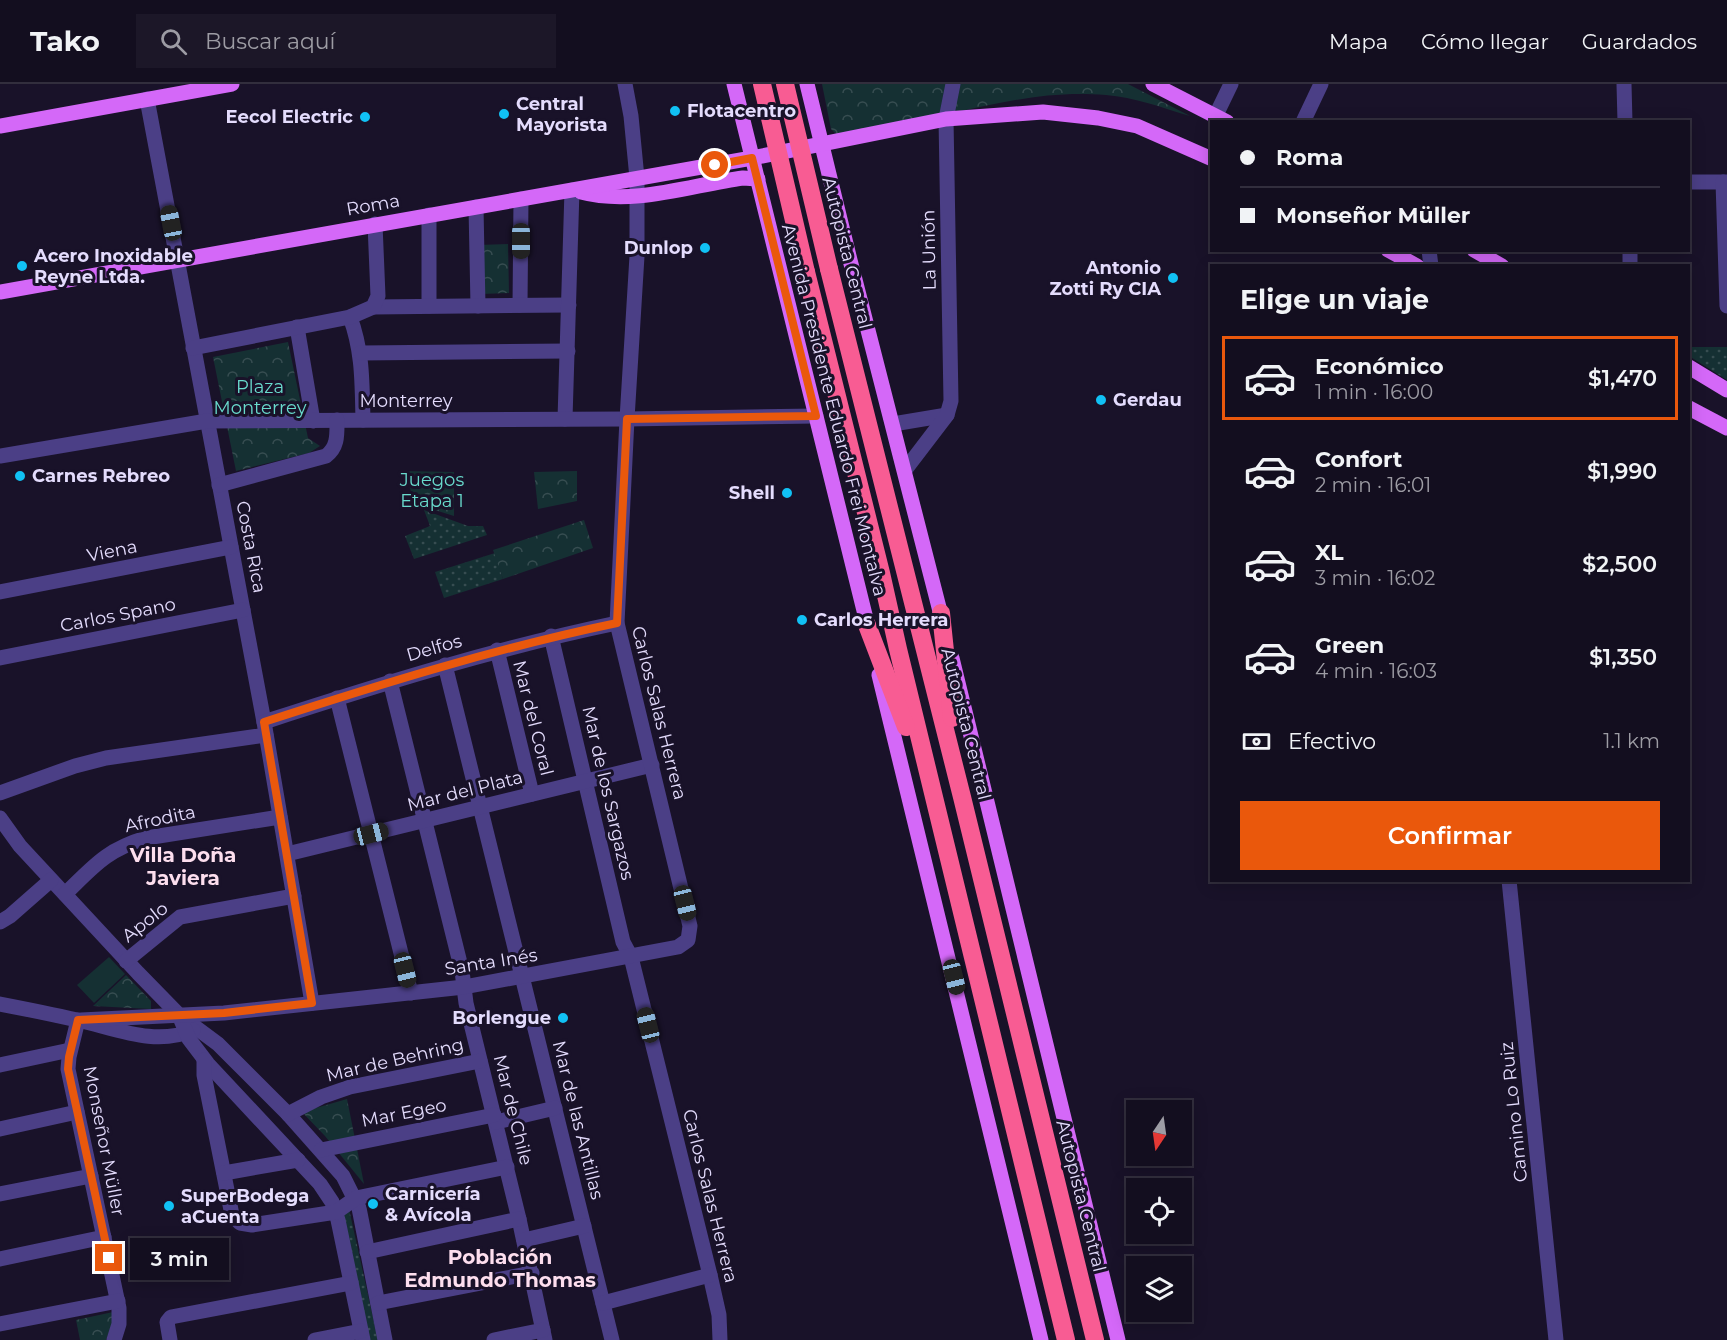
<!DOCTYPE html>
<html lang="es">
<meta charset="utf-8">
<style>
:root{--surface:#130e1f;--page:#1c1728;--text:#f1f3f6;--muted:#9d9ca4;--line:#322e3d;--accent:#ea580c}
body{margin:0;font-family:Montserrat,sans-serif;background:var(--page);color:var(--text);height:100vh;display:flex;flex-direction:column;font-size:22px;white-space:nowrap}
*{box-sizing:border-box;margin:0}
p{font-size:20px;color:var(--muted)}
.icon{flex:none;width:33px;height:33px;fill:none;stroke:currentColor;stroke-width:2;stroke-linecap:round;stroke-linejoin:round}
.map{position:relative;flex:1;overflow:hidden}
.sheet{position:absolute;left:1210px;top:180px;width:480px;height:618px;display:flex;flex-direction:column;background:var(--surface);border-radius:0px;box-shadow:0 3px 15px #0003,0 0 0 2px var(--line)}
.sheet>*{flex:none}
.hud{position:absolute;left:1210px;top:36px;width:480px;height:132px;border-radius:0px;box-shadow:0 3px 15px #0003,0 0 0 2px var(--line);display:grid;align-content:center;height:132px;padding:0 30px;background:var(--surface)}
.needle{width:39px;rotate:193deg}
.fabs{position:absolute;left:1126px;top:1016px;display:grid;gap:12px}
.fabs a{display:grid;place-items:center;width:66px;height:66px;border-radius:0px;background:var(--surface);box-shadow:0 3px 15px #0003,0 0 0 2px var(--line);font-size:30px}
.end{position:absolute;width:27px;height:27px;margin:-14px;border:8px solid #ea580c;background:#fff;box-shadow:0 0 0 3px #fff}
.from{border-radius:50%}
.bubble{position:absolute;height:42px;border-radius:0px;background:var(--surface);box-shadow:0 3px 15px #0003,0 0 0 2px var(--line);font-size:20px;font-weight:600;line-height:42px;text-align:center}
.car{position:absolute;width:18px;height:36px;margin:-18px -9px;border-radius:8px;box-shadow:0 0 4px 2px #0007;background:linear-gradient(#222 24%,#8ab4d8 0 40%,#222 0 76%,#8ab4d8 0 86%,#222 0)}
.hud b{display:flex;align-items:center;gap:21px;height:57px;font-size:22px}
.hud b+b{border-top:2px solid var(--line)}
.hud i{width:15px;height:15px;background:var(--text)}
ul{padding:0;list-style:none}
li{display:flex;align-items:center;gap:18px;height:84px;margin:0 12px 9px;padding:0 18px;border:3px solid transparent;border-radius:0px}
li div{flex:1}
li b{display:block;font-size:22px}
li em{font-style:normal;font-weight:600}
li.selected{border-color:var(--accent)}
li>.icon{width:54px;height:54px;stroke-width:1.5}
h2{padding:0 30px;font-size:27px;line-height:72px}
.pay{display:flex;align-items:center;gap:15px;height:66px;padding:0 30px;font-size:22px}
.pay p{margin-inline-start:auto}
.button{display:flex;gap:12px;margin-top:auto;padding:12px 30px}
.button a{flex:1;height:69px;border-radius:0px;background:var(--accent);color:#fff;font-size:24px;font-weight:600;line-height:69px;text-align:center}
header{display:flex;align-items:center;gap:36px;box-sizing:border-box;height:84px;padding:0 30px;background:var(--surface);border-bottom:2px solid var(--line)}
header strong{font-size:28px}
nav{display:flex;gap:33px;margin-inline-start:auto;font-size:21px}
.search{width:420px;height:54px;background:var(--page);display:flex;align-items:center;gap:15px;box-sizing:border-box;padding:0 21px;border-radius:0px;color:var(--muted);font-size:22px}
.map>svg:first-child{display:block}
.grass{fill:url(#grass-dots)}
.forest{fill:url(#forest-crowns)}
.pitch{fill:#153033}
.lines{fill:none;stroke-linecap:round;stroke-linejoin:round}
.minor{stroke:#4b3f86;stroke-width:15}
.major{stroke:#d468f8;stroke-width:15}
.highway{stroke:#f85c93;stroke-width:18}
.highway-bridge{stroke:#f85c93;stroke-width:18}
.route{stroke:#ea580c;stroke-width:8}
.poi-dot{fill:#11c1f4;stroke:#191229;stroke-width:2}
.labels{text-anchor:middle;stroke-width:6;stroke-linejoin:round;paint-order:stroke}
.poi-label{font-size:18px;font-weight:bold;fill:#e4dcfd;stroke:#191229;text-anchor:start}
.street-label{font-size:18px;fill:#e4dcfd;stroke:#191229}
.park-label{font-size:18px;fill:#69dbcd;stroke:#191229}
.neighbourhood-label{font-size:20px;font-weight:bold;fill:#fddeee;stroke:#191229}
</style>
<header>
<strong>Tako</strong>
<div class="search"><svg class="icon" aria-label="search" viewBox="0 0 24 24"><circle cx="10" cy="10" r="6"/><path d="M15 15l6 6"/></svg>Buscar aquí</div>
<nav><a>Mapa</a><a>Cómo llegar</a><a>Guardados</a></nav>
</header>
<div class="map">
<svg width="1727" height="1256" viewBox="0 0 1727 1256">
<defs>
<pattern id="grass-dots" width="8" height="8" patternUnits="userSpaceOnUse" patternTransform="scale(1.5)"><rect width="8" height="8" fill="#153033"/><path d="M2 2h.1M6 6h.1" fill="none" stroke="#374d51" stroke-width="1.8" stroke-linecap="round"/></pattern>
<pattern id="forest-crowns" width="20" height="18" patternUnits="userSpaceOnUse" patternTransform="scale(1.5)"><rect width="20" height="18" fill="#153033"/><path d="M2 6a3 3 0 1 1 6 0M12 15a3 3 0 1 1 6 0" fill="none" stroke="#374d51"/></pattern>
</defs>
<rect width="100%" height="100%" fill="#191229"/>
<g class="grass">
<polygon points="1689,263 1727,263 1727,296 1689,272"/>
<polygon points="424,426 468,442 483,442 487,451 414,475 405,452 430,442"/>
<polygon points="495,469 503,495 444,514 435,488"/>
<polygon points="349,1125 378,1256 369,1256 341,1127"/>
</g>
<g class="forest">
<path d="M822,0H1128L1190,32C1163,24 1134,13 1106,11C1052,7 1013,16 961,27C920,36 877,42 836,50L831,45Z"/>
<polygon points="508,160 509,209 481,210 479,161"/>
<polygon points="288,258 308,354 320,362 309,369 236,387 213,273"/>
<polygon points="405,387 454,388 454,432 425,423 416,425"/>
<polygon points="577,387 577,417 538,425 534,388"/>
<polygon points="584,436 593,464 503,495 493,466"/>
<polygon points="126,891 151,917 151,925 93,922"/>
<polygon points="347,1015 364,1100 325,1052 302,1028"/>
<polygon points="113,1228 114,1235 106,1256 80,1256 76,1236"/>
</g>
<polygon class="pitch" points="109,873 125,890 94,919 77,901"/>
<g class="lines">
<g class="minor">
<polyline points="1624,0 1625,38"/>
<polyline points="147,15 264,638 312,919"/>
<polyline points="1216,31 1231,0"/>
<polyline points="1303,38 1321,0"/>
<polyline points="1689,98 1727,98"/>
<polyline points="1723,98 1727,222"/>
<polyline points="476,123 478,222"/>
<polyline points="429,131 429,222"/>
<polyline points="1429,166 1431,182"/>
<polyline points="1630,166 1630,182"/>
<polyline points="520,221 521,115"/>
<polyline points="373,223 569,221"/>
<path d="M350,233C363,268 362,300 363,336"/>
<polyline points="297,243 313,337"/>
<polyline points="193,264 350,233 373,223 378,212 375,140"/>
<polyline points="361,269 568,267"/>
<polyline points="565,335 572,106"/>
<polyline points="893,340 947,331"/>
<polyline points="0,372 207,337 627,335 816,332"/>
<polyline points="905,386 947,331 951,317 946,35 953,0"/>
<path d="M219,401L326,372C338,363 337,351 337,336"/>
<polyline points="0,508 231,463"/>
<polyline points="551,552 623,858 631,873 710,1191 719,1231 720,1256"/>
<polyline points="497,566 532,710"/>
<polyline points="0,574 243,526"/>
<polyline points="445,581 612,1256"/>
<polyline points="390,597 462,887 466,919 519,1135 545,1256"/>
<polyline points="337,614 411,909"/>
<path d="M264,638C381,600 497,564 617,539"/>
<polyline points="0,709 75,682 106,674 266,651"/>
<polyline points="0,734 20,762 138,889 179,931 218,960 288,1030 343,1092 359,1124 385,1256"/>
<polyline points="287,770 652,681"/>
<polyline points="1509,796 1556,1256"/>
<path d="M65,810C94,782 106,766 146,754L280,733"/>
<polyline points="0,838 10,832 51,796"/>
<polyline points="126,877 180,833 294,812"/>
<path d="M0,920C26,925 51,930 77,936C115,944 155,963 193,946"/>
<polyline points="179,931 189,955 208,980 320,1100 332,1118 338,1136 363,1256"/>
<polyline points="78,936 69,973 68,985 119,1224 119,1240 114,1256"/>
<polyline points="81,936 224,929 464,903 678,863 688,856 690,842 617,539 627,335 637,172 637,94 631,32 625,0"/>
<polyline points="204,976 204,991 232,1131 240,1139 252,1141 336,1128 356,1114 507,1083"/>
<polyline points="0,981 70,966"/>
<polyline points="288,1030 321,1013 350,1003 480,977"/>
<polyline points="496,1038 555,1024"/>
<polyline points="0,1045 77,1028"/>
<polyline points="321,1066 494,1031"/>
<polyline points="224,1089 298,1076"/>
<polyline points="0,1110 91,1092"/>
<polyline points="524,1156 584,1142"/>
<polyline points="367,1168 519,1135"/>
<polyline points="0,1175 104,1153"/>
<polyline points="378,1219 532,1189"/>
<polyline points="603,1219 710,1191"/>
<polyline points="0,1240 118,1217"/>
<polyline points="170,1256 167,1238 171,1233 351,1199"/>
<polyline points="315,1256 361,1247"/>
<polyline points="494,1256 543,1246"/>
</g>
<g class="major">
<polyline points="734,0 870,551"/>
<polyline points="807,0 850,176 943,539"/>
<polyline points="1153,0 1227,38"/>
<polyline points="0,42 232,0"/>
<path d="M581,108C634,122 691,101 743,94L758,95"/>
<polyline points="1388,166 1417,182"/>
<polyline points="1474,166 1502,182"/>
<polyline points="0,208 752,74 946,35 1043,28 1098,34 1137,42 1212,75"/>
<polyline points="1689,283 1727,306"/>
<polyline points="1689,324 1727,344"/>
<polyline points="952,574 1118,1256"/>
<polyline points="879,591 1041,1256"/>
</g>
<g class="highway">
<polyline points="829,185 962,713 1095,1256"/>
<polyline points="806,188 881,489 898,565 1066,1256"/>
<polyline points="941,529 952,634"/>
<polyline points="867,541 906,643"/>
</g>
<g class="highway-bridge">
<polyline points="762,0 806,188"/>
<polyline points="785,0 829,185"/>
</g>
</g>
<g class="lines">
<path class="route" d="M109,1174L68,985L69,973L78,936L224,929L312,919L264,638C381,600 497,564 617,539L627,335L816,332L752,74L715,81"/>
</g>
<g class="poi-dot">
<circle cx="675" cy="27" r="6"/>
<circle cx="504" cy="30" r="6"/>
<circle cx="365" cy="33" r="6"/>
<circle cx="705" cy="164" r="6"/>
<circle cx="22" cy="182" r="6"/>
<circle cx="1173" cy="194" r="6"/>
<circle cx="1101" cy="316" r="6"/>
<circle cx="20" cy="392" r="6"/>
<circle cx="787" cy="409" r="6"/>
<circle cx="802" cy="536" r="6"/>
<circle cx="563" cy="934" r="6"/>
<circle cx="373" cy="1120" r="6"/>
<circle cx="169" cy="1122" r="6"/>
</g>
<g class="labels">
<g class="poi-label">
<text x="516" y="26">Central<tspan x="516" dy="21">Mayorista</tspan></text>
<text x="687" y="33">Flotacentro</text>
<text x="353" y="39" text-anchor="end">Eecol Electric</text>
<text x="693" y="170" text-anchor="end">Dunlop</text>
<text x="34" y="178">Acero Inoxidable<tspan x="34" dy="21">Reyne Ltda.</tspan></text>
<text x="1161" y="190" text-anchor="end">Antonio<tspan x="1161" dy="21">Zotti Ry CIA</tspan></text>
<text x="1113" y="322">Gerdau</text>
<text x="32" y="398">Carnes Rebreo</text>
<text x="775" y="415" text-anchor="end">Shell</text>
<text x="814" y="542">Carlos Herrera</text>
<text x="551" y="940" text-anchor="end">Borlengue</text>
<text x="385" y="1116">Carnicería<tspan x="385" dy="21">&amp; Avícola</tspan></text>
<text x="181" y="1118">SuperBodega<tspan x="181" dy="21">aCuenta</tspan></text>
</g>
<g class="street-label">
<text transform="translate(373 121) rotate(-10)" y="6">Roma</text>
<text transform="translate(929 166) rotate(-91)" y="6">La Unión</text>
<text transform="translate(847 169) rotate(76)" y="6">Autopista Central</text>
<text x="406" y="323">Monterrey</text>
<text transform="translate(834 326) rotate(76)" y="6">Avenida Presidente Eduardo Frei Montalva</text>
<text transform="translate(251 463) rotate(79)" y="6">Costa Rica</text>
<text transform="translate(112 467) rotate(-11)" y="6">Viena</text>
<text transform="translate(118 531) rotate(-11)" y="6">Carlos Spano</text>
<text transform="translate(434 564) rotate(-16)" y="6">Delfos</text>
<text transform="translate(659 629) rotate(76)" y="6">Carlos Salas Herrera</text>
<text transform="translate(533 634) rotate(76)" y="6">Mar del Coral</text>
<text transform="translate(966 640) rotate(76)" y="6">Autopista Central</text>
<text transform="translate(465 707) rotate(-14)" y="6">Mar del Plata</text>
<text transform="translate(608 709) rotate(77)" y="6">Mar de los Sargazos</text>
<text transform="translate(160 735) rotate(-12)" y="6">Afrodita</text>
<text transform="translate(145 838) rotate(-38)" y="6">Apolo</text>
<text transform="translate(491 878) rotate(-9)" y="6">Santa Inés</text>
<text transform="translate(395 976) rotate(-13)" y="6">Mar de Behring</text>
<text transform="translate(513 1026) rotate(76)" y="6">Mar de Chile</text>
<text transform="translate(1514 1028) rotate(-96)" y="6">Camino Lo Ruiz</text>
<text transform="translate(404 1029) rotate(-11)" y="6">Mar Egeo</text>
<text transform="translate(578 1036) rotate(76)" y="6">Mar de las Antillas</text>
<text transform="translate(104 1057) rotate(79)" y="6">Monseñor Müller</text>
<text transform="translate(710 1112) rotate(76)" y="6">Carlos Salas Herrera</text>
<text transform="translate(1081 1112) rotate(76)" y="6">Autopista Central</text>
</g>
<g class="park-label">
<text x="260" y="309">Plaza<tspan x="260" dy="21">Monterrey</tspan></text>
<text x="432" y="402">Juegos<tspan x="432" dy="21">Etapa 1</tspan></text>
</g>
<g class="neighbourhood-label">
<text x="183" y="778">Villa Doña<tspan x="183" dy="23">Javiera</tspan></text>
<text x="500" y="1180">Población<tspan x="500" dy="23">Edmundo Thomas</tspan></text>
</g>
</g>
</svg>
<div class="fabs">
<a><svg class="needle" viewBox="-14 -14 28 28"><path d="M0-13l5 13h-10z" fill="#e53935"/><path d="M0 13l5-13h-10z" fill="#9d9ca4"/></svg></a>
<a><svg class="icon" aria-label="locate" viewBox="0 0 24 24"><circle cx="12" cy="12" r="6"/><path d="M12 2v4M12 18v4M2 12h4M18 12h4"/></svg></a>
<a><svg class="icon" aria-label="layers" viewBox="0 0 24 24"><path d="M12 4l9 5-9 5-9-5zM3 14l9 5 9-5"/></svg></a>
</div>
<i class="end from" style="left:715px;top:81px"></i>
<i class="end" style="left:109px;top:1174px"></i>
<div class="bubble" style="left:130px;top:1154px;width:99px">3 min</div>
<i class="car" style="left:171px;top:139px;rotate:349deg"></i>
<i class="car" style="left:521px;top:157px;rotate:180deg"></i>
<i class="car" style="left:371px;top:750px;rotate:76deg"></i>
<i class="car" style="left:685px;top:819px;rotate:166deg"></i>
<i class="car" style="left:405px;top:886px;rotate:166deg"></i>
<i class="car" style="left:954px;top:893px;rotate:166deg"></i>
<i class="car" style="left:648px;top:941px;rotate:346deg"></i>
<div class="hud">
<b><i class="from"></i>Roma</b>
<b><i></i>Monseñor Müller</b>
</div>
<section class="sheet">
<h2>Elige un viaje</h2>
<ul>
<li class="selected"><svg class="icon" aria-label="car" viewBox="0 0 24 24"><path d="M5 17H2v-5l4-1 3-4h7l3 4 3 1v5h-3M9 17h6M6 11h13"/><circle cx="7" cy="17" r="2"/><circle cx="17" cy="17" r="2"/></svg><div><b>Económico</b><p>1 min · 16:00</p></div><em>$1,470</em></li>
<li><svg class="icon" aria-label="car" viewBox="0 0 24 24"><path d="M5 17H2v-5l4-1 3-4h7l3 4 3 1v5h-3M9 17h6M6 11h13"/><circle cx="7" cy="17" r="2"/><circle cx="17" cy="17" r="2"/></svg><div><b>Confort</b><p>2 min · 16:01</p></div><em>$1,990</em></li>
<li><svg class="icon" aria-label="car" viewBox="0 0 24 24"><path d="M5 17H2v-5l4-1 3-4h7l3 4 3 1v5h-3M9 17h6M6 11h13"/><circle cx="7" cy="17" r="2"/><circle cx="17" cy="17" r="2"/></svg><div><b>XL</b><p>3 min · 16:02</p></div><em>$2,500</em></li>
<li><svg class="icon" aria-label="car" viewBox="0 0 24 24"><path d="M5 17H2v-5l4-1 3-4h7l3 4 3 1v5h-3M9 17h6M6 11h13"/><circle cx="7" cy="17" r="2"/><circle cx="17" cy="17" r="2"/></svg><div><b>Green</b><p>4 min · 16:03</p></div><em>$1,350</em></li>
</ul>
<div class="pay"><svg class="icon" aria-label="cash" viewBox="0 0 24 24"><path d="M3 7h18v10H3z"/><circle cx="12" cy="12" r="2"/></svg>Efectivo<p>1.1 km</p></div>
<div class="button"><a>Confirmar</a></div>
</section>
</div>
